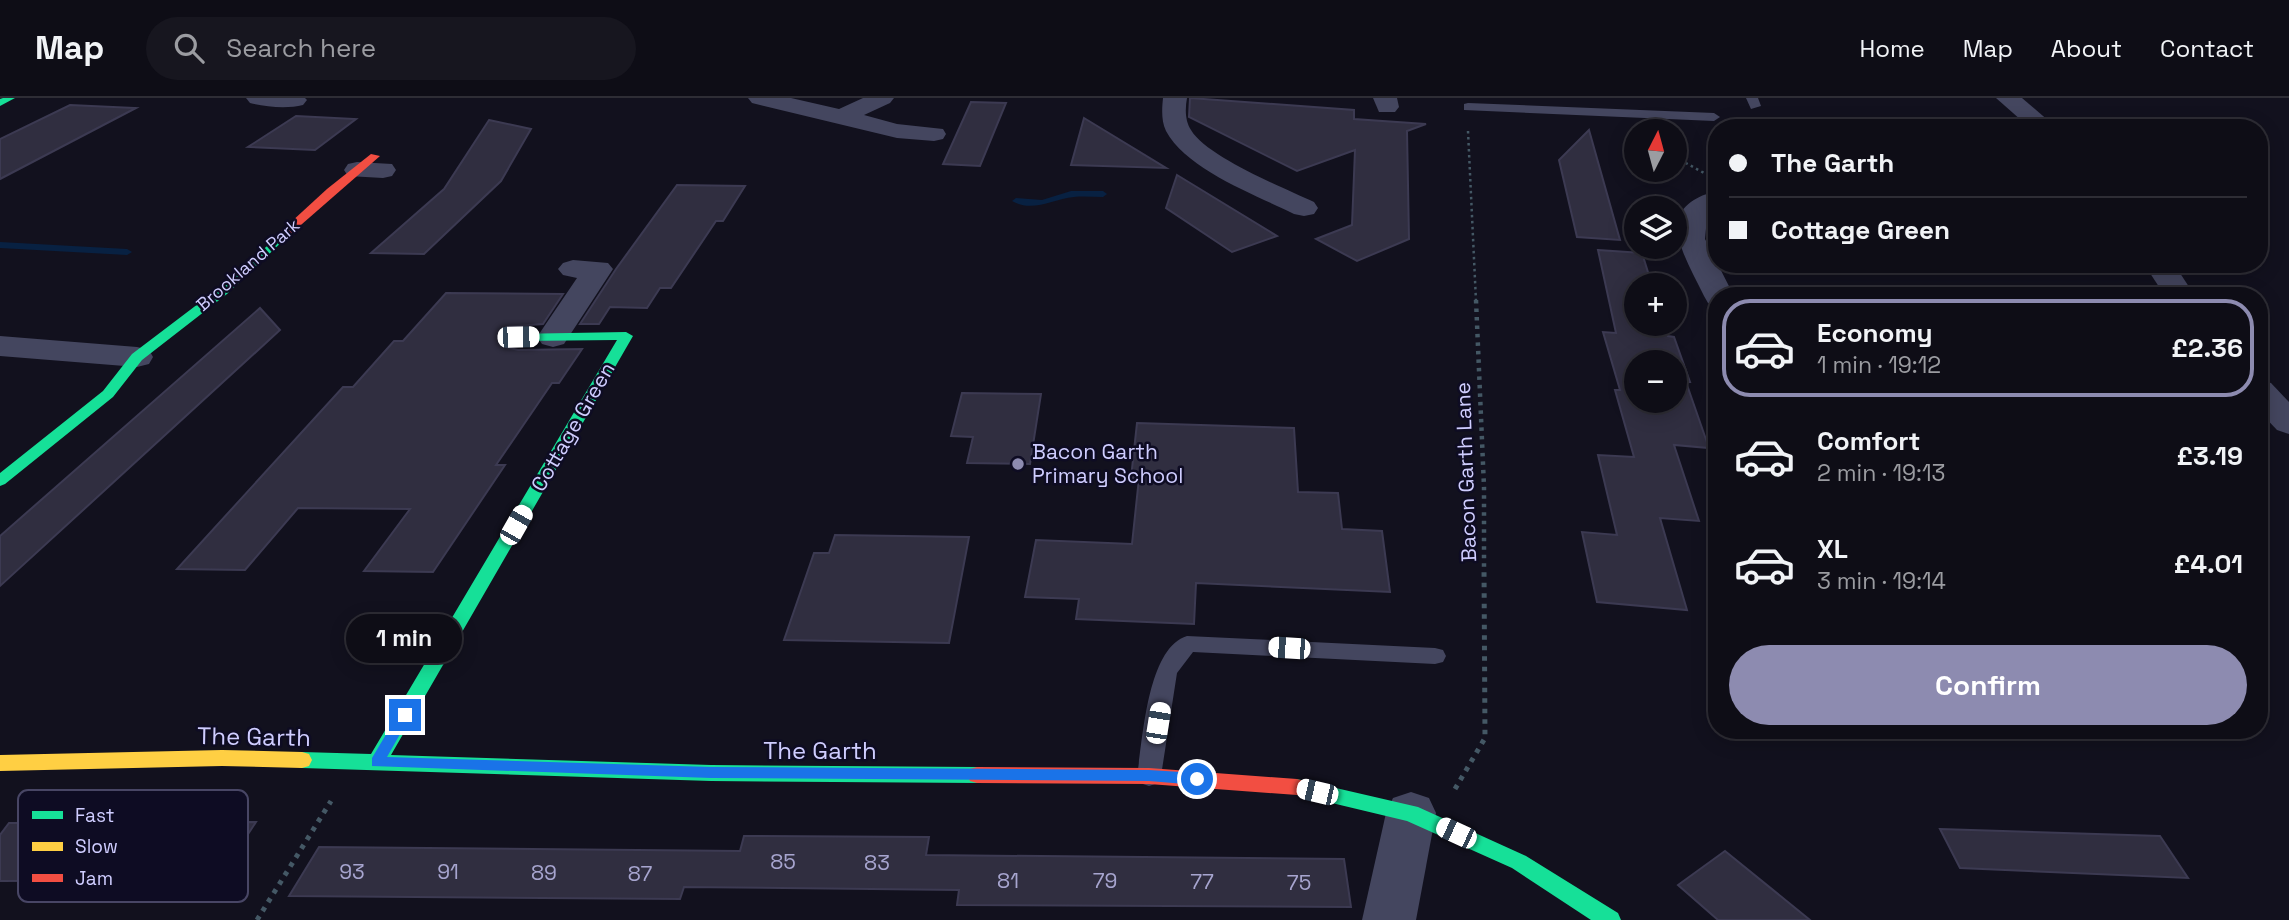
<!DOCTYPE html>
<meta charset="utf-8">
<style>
:root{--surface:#0e0d16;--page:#17161f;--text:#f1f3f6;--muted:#9b9ca1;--line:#2e2d35;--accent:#8d8bb0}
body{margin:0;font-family:"Space Grotesk",sans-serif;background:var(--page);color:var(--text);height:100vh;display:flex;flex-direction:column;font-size:26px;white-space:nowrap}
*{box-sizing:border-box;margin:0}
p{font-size:23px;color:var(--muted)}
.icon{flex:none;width:38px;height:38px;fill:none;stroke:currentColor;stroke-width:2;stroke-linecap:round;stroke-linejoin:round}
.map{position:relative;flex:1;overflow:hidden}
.panel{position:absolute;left:1708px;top:189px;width:560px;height:452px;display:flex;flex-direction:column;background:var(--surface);border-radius:28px;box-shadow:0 4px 18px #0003,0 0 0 2px var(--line)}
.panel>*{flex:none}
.top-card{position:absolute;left:1708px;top:21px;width:560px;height:154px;border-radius:28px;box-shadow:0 4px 18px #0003,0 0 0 2px var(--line);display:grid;align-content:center;height:154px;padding:0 21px;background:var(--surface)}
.needle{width:46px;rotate:6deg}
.controls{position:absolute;left:1624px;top:21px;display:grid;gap:14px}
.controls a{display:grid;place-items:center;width:63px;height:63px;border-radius:50%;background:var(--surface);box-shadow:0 4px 18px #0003,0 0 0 2px var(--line);font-size:35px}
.end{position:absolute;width:32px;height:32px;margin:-16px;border:9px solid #1a73e8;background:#fff;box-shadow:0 0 0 4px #fff}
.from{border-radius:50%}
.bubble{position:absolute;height:49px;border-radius:24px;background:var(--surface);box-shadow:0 4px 18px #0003,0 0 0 2px var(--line);font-size:23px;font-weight:800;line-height:49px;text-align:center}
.car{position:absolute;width:21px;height:42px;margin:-21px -10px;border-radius:9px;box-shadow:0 0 5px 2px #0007;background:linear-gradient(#fff 24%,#345 0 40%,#fff 0 76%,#345 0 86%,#fff 0)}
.top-card b{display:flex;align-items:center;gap:24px;height:66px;font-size:26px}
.top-card b+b{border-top:2px solid var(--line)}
.top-card i{width:18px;height:18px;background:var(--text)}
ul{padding:12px 0 0;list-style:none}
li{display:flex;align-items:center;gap:21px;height:98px;margin:0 14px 10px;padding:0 7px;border:4px solid transparent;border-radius:28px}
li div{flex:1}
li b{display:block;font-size:26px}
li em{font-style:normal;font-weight:800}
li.selected{border-color:var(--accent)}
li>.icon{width:63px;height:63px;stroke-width:1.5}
.cta{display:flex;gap:14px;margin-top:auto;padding:14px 21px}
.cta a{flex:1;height:80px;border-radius:42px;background:var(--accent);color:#fff;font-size:28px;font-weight:800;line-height:80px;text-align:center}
header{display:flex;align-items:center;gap:42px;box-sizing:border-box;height:98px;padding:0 35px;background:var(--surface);border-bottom:2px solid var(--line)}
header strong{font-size:33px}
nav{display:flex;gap:38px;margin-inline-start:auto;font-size:24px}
.search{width:490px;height:63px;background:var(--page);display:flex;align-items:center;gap:18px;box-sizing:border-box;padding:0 24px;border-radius:38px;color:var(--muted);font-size:26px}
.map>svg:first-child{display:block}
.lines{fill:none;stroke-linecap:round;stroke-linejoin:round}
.stream{fill:#082142;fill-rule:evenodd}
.building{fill:#302e40;stroke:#3c3a52;stroke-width:2;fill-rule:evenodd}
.path-far2{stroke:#445865;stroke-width:2.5;stroke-dasharray:2.5 3.5;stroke-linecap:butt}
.path-far1{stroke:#445865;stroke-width:4.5;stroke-dasharray:3.5 5;stroke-linecap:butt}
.path{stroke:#445865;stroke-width:5;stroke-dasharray:4.5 6;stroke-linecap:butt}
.lane{fill:#44465f;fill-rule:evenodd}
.street{fill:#44465f;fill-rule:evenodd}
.fast{fill:#16e098;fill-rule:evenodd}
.slow{fill:#ffcf43;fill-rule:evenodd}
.jam{fill:#f24e42;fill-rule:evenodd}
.route{fill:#1a73e8}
.poi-dot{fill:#8d8bb0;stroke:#0e0c23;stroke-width:2.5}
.labels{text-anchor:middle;stroke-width:5;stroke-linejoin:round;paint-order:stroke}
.far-street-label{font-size:18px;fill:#cfcdff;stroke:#0e0c23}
.street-label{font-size:21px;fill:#cfcdff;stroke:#0e0c23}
.poi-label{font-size:21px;fill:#cfcdff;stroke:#0e0c23;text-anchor:start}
.near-number-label{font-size:21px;fill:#a7a5cf}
.near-street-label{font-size:24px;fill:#cfcdff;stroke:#0e0c23}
.key{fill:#0e0c23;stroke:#484665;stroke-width:2}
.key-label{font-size:19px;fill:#cfcdff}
</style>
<header>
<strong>Map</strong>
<div class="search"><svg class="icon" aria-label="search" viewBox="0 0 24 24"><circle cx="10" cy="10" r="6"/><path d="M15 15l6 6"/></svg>Search here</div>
<nav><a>Home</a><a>Map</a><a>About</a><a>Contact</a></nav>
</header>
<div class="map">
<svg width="2289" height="822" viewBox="0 0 2289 822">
<rect width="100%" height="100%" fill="#12111e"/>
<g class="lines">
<g class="stream">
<path d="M1071,93H1103L1107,96L1103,99C1093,99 1083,98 1074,99C1052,101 1033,115 1012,103L1016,100L1042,102Z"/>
<polygon points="0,144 127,151 132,154 127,157 0,150"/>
</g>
</g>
<g class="building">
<polygon points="1190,0 1354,12 1354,21 1426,26 1407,33 1409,141 1357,163 1316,141 1352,127 1355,52 1297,73 1189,19"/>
<polygon points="971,4 1006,5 980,68 943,66"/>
<polygon points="70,7 136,10 0,81 0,41"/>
<polygon points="296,18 356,21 315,52 248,49"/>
<polygon points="1084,20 1166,70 1071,67"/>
<polygon points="489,22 531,31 501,83 424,156 371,155 444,91"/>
<polygon points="1589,32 1620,142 1577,139 1559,62"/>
<polygon points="1177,77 1277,138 1232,154 1166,110"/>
<polygon points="677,87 745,88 723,123 716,123 671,190 660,190 647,210 610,209 599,226 580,226 616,171"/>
<path d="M1598,152L1642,155L1652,187H1636V226H1664L1668,238L1674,239L1690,284H1686L1709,350L1674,347L1699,423L1660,420L1687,512L1597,504L1582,434L1617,437L1598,357L1634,359L1615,292H1620L1603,234L1616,235ZM1636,264H1675V303H1636Z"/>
<polygon points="446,195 563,196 543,226 506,229 500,241 506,249 518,252 582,251 559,285 552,285 496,367 505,367 433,474 364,473 410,411 298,410 245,472 177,471 343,289 353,289 394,243 403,243"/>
<polygon points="260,210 280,232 0,488 0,438"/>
<polygon points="962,295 1041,296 1030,366 967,365 973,339 951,338"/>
<polygon points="1137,325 1294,330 1298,394 1338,395 1342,431 1382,433 1390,494 1196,485 1194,526 1076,521 1079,501 1025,499 1036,442 1132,446 1139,380 1131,380"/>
<polygon points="835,437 969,439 949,545 784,542 814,455 829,455"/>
<polygon points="256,724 218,782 0,783 0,737 9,725"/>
<polygon points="1940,731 2160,738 2188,780 1960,770"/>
<polygon points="744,738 929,739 926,757 1344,761 1351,809 957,807 959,792 684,789 680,801 289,798 319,749 740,753"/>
<polygon points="1725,753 1810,822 1718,822 1678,787"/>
</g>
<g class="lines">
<g class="path-far2">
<polyline points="1468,33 1476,203"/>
<polyline points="1675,59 1704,75"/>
</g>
<polyline class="path-far1" points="1476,202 1484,389 1484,470"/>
<g class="path">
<polyline points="1455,691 1485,640 1484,469"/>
<polyline points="257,822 331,703"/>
</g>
<g class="lane">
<polygon points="1746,0 1758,0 1761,8 1751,11"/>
<polygon points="1468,5 1714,15 1720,19 1714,23 1464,12 1464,6"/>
<path d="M1187,538L1435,550L1443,552L1446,558L1443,564L1435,566L1193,554L1177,575L1161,678L1158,685L1149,688L1140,685L1137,678C1143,642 1147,550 1187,538Z"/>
</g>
<g class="street">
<path d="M246,0H305L307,2L303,7C287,11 266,9 250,5Z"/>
<polygon points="748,0 791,0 839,11 863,0 894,0 890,5 864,17 897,26 943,31 946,36 943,41 934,43 897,40 752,5"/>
<path d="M1163,0H1187C1185,11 1185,23 1191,32C1207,59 1284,90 1314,104L1318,110L1314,116L1304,118L1294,116C1256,97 1187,72 1166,33C1161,23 1162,10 1163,0Z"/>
<polygon points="1373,0 1397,0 1399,9 1395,14 1379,14"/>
<polygon points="1996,0 2022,0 2057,30 2030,30"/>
<polygon points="357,64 392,66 396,72 392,78 383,80 348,78 344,72 348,66"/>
<path d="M1717,93V113L1707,120L1705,141L1734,198H1717V207L1708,205L1704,198C1685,158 1650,109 1717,93Z"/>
<polygon points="573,162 608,165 613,171 564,246 553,249 542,246 537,239 577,180 563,177 558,171 563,165"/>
<polygon points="2144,166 2174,166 2195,198 2165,198"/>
<polygon points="0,238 137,249 149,252 153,259 149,266 137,269 0,258"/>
<polygon points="2259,282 2271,285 2289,304 2289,336 2277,332 2259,313"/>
<polygon points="1411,694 1429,700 1436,715 1416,822 1362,822 1386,715 1393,700"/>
</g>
<g class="fast">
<polygon points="3,0 15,0 0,8 0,1"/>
<polygon points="282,135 288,138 286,140 227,196 142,262 113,299 5,386 0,388 0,375 103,293 132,256 219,190"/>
<polygon points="626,234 633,238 391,657 711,667 977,669 984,671 987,677 984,683 977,685 711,683 302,670 295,668 292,662 295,656 302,654 371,656 617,242 518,243 513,242 513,236"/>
<polygon points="1297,681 1418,709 1526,758 1618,815 1621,822 1591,822 1512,770 1407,723 1290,695 1287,689 1290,683"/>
</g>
<polygon class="slow" points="222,652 302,654 309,656 312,662 309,668 302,670 222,668 0,673 0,657"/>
<g class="jam">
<polygon points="371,56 380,58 286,140 278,140 278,136 327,91"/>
<polygon points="977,669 1149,670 1297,681 1304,683 1307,689 1304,695 1297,697 1149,686 977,685 970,683 967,677 970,671"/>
</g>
</g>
<polygon class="route" points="405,611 411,617 387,659 711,669 1149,672 1197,675 1205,681 1197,687 1149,683 711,680 372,668 372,660 400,613"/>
<circle class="poi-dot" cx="1018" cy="366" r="7"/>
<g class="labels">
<g class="far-street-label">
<text transform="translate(248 167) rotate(-41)" y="6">Brookland Park</text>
</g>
<g class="street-label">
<text transform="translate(573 329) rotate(-60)" y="7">Cottage Green</text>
<text transform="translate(1466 374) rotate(-92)" y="7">Bacon Garth Lane</text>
</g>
<g class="poi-label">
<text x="1032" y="361">Bacon Garth<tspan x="1032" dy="24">Primary School</tspan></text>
</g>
<g class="near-number-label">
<text x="783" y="771">85</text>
<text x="877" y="772">83</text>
<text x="352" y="781">93</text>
<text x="448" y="781">91</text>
<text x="544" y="782">89</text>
<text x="640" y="783">87</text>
<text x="1008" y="790">81</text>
<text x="1105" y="790">79</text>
<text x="1202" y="791">77</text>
<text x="1299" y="792">75</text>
</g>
<g class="near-street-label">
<text transform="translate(254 639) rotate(1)" y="8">The Garth</text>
<text x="820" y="661">The Garth</text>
</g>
</g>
<rect x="18" y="692" width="230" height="112" rx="10" class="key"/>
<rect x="32" y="713" width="31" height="8" fill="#16e098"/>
<rect x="32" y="744" width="31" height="9" fill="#ffcf43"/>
<rect x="32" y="776" width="31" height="8" fill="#f24e42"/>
<g class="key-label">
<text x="75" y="724">Fast</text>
<text x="75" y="755">Slow</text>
<text x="75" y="787">Jam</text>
</g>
</svg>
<div class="controls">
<a><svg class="needle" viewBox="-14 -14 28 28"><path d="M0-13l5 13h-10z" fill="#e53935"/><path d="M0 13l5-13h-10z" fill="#9b9ca1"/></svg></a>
<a><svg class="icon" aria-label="layers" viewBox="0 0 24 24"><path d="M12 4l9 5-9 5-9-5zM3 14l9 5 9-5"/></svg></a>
<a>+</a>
<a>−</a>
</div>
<i class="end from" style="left:1197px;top:681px"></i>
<i class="end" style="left:405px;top:617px"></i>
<div class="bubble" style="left:346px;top:516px;width:116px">1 min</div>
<i class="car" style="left:518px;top:239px;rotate:89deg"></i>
<i class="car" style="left:516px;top:427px;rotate:30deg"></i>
<i class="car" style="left:1289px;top:550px;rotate:274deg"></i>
<i class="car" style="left:1158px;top:625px;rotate:9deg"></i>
<i class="car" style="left:1317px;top:694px;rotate:283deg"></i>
<i class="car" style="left:1456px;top:735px;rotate:295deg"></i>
<div class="top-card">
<b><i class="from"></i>The Garth</b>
<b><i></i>Cottage Green</b>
</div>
<section class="panel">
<ul>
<li class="selected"><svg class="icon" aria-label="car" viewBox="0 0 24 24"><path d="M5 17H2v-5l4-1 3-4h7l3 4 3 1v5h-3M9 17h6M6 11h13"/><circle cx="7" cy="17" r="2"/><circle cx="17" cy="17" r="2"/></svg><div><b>Economy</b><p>1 min · 19:12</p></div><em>£2.36</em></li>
<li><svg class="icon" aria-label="car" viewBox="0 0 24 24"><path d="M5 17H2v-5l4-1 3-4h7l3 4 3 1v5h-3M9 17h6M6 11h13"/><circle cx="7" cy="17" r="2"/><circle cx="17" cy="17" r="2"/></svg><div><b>Comfort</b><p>2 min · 19:13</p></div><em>£3.19</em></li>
<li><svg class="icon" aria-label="car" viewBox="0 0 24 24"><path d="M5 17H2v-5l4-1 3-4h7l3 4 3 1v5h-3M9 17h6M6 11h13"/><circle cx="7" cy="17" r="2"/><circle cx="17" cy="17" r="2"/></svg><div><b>XL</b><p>3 min · 19:14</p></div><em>£4.01</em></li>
</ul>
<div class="cta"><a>Confirm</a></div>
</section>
</div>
